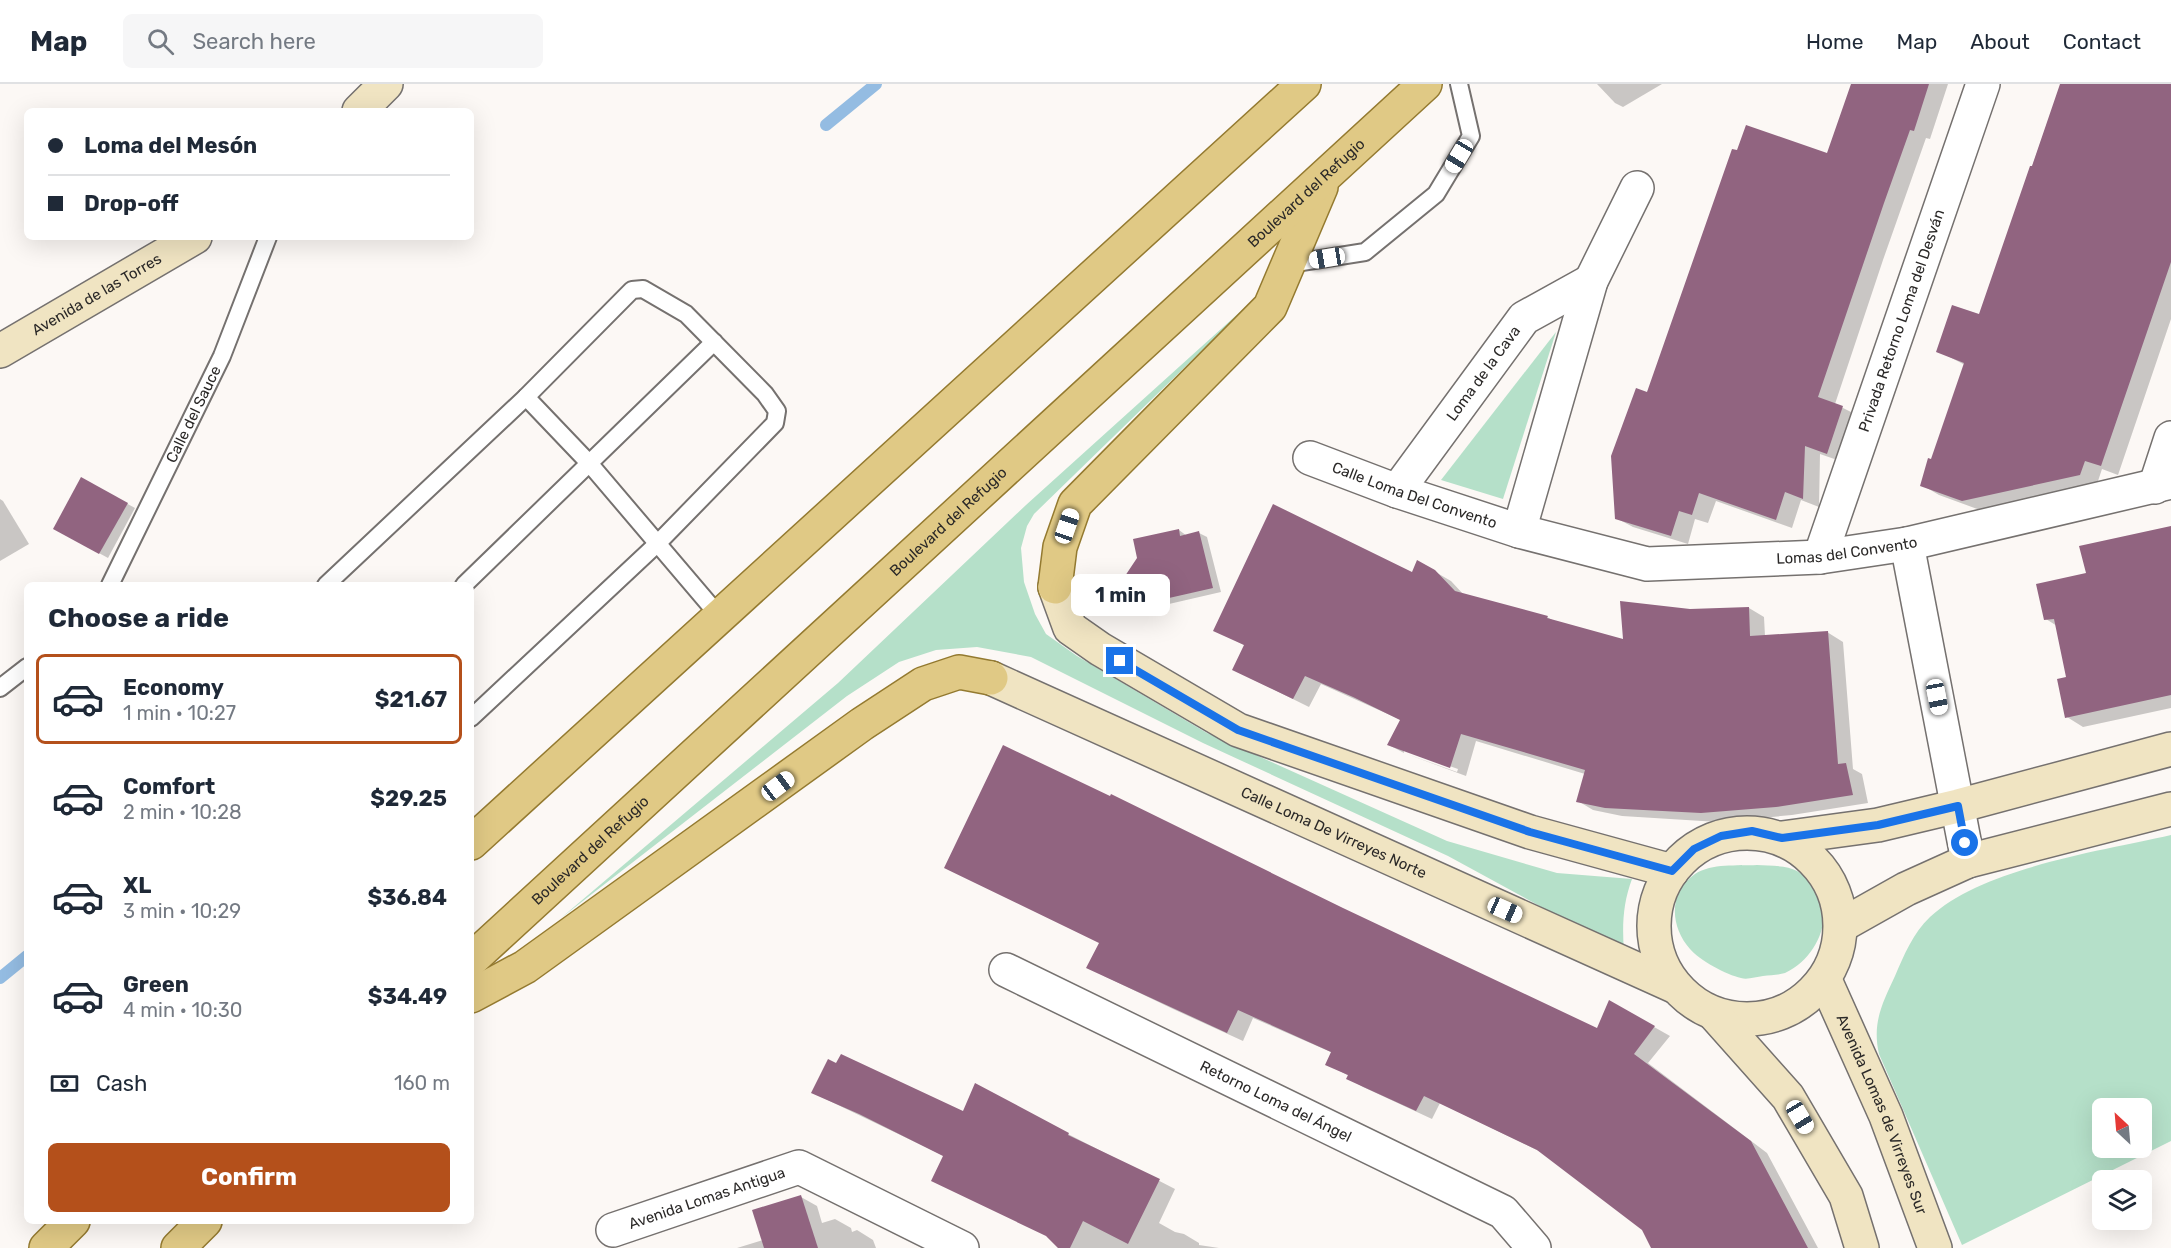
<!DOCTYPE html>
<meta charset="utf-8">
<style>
:root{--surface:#fff;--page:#f6f6f7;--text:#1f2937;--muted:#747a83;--line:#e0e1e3;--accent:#b4501b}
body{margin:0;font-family:Rubik,sans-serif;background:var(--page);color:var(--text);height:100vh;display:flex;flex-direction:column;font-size:22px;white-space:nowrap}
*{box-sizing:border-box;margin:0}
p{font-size:20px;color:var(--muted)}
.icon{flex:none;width:33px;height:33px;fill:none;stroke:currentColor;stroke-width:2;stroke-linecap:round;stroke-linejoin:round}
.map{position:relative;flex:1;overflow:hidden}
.details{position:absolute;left:24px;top:498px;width:450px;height:642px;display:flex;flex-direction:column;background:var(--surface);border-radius:9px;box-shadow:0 6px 24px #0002}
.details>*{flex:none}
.guide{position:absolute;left:24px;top:24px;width:450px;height:132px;border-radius:9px;box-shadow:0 6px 24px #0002;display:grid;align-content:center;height:132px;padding:0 24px;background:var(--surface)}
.needle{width:39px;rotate:334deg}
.tools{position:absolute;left:2092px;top:1014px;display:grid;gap:12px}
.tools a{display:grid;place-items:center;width:60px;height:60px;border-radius:9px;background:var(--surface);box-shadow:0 6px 24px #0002;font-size:30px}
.end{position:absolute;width:27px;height:27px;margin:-14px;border:8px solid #1a73e8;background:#fff;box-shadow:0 0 0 3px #fff}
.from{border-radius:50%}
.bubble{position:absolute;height:42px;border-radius:9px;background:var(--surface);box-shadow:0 6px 24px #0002;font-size:20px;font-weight:700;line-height:42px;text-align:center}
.car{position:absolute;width:18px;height:36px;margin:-18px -9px;border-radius:8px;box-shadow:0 0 4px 2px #0007;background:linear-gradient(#fff 24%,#345 0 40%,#fff 0 76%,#345 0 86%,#fff 0)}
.guide b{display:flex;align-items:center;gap:21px;height:57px;font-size:22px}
.guide b+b{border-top:2px solid var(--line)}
.guide i{width:15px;height:15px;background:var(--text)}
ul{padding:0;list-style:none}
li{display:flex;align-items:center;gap:18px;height:90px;margin:0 12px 9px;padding:0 12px;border:3px solid transparent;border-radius:9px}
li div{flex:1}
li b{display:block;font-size:22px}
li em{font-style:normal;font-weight:700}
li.selected{border-color:var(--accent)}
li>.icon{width:54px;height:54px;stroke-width:1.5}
h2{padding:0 24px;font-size:27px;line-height:72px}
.pay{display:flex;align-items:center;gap:15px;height:66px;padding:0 24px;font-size:22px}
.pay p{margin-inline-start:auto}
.cta{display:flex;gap:12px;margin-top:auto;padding:12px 24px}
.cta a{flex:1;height:69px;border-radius:9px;background:var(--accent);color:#fff;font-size:24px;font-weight:700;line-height:69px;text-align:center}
header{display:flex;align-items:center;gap:36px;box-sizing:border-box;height:84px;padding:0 30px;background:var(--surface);border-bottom:2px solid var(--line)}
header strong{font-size:28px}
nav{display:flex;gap:33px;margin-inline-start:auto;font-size:21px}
.search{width:420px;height:54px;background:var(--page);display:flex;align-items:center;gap:15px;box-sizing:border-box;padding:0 21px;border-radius:9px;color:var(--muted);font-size:22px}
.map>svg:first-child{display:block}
.green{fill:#b5e0c9;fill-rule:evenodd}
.shadow{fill:#0003;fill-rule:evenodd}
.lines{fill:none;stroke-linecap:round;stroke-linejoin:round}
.stream{stroke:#94bce2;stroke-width:12}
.building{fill:#916480}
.lane-casing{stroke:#75716f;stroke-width:20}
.street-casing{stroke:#75716f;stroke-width:36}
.secondary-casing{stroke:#75716f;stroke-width:36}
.primary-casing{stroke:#947a30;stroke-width:36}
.lane{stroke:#fff;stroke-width:16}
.street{stroke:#fff;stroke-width:33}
.secondary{stroke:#f0e4c2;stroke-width:33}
.primary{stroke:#e0c985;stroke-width:33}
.route{stroke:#1a73e8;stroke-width:8}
.labels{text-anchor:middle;stroke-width:6;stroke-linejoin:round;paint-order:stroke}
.street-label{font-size:15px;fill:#2b2928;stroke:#fff}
</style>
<header>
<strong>Map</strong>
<div class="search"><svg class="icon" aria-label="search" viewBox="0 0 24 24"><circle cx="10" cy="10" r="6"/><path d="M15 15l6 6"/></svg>Search here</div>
<nav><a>Home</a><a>Map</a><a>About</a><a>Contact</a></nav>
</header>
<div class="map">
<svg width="2171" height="1164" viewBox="0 0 2171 1164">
<rect width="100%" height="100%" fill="#fcf8f5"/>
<g class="green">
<path d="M1262,208L1034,430L1027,442L1021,464L1024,498L1035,530L1046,550L1077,572L1207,649L1447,757L1557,789L1632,795C1623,819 1622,841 1624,868L1448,772L1203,659L1031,573L977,563L936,566L899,578L847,612L561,834L838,599L1026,421Z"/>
<polygon points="1556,248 1503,415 1441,396"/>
<path d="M2171,751V1057L1962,1161L1879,970C1872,939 1882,920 1895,892C1904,871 1913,849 1930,833C1982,784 2101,767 2171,751ZM2103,1024H2142V1064H2103Z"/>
<path d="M1757,781C1769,782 1787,781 1797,787C1841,811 1826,870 1785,889C1779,891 1770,891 1763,892C1756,893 1747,896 1741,894C1727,891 1699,876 1690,865C1670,843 1668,808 1695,790C1712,779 1737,782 1757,781Z"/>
</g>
<g class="shadow">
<polygon points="1597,0 1662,0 1623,23 1615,19"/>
<polygon points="1853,0 1948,0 1930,55 1926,54 1883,176 1835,320 1859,332 1843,378 1820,370 1819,423 1801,416 1792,444 1716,417 1708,439 1695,435 1688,460 1633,443 1616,434 1648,310 1828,71"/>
<polygon points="2061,0 2171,0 2171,235 2118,391 2102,385 2097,400 1980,426 1939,411 1922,401 1932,377 1965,281 1938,267 1980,231"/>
<polygon points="82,395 135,424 108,474 55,445"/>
<polygon points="0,415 3,417 29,460 0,477"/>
<polygon points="2171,443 2171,624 2083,643 2067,633 2068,594 2057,542 2046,535 2087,491"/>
<polygon points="1179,446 1187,452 1199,449 1207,453 1221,508 1156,523 1148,518"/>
<path d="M1418,478L1451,497L1464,511L1547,533L1554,537L1624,557L1690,526L1749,524L1764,533L1765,552L1827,548L1843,558L1853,685L1862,690L1868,719L1792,731L1718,738L1622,732L1593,726L1578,717L1585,690L1476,657L1466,692L1404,669L1389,661L1401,636L1321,600L1309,623L1250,594L1246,562L1215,546L1413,490ZM1404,666L1458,685L1457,688L1404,669Z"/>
<polygon points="946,784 1342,825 1598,946 1610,918 1670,952 1648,979 1767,1069 1818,1164 1653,1164 1643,1145 1543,1069 1440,1019 1432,1035 1363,1003 1348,994 1349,992 1327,980 1333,969 1253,934 1243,957 1173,925 1104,892 1101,859"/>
<polygon points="813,1009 964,1029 1068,1050 1175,1105 1159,1139 1175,1148 1184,1150 1199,1159 1199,1161 1219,1164 1060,1164 1050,1154 944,1072"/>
<polygon points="801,1113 817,1122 822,1139 835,1135 851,1144 852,1148 857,1146 873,1156 876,1164 737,1164 763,1156"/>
</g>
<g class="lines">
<g class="stream">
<polyline points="826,41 876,0"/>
<polyline points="0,894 27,872"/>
</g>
</g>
<g class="building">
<polygon points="1851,0 1929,0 1914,47 1910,46 1884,119 1818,313 1843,322 1827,370 1805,362 1803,415 1785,408 1776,436 1699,409 1692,431 1679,427 1671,452 1615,435 1611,372 1636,304 1647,308 1732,65 1737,66 1746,41 1827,69"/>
<polygon points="2060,0 2171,0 2171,178 2101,382 2085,377 2080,391 1962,417 1920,402 1928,374 1931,375 1964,279 1936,268 1952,221 1979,230 2030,82 2032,82"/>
<polygon points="81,393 128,419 99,470 53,445"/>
<polygon points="1273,420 1412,488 1417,476 1435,486 1455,507 1548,532 1547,534 1623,555 1620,517 1690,525 1749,523 1750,552 1828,547 1838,680 1846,679 1853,711 1776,723 1701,729 1605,724 1576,718 1585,686 1461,650 1450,684 1387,661 1400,636 1353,613 1305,592 1293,615 1232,586 1244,561 1213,547"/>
<polygon points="2171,442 2171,611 2065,634 2057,595 2066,593 2054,535 2044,536 2036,500 2086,489 2079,462"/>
<polygon points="1179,445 1180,452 1199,447 1213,504 1147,519 1144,504 1125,492 1137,474 1133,455"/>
<polygon points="1003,661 1110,712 1111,710 1343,824 1597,944 1609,916 1655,942 1634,970 1751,1057 1808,1164 1651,1164 1642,1146 1537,1066 1424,1012 1416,1027 1346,995 1348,991 1325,981 1331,968 1238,926 1227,949 1086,884 1099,859 944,784"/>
<polygon points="841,970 963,1027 975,999 1069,1049 1068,1051 1160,1095 1128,1160 1083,1137 1070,1164 1058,1164 1046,1152 931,1097 943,1072 859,1030 811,1009 828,975 836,979"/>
<polygon points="801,1111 818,1164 764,1164 752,1126"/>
</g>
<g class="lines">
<g class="lane-casing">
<g id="lane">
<polyline points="1289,180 1365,168 1436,110 1471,52 1459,0"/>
<path id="s1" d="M110,501L222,272L268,153"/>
<polyline points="326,501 526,313 589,379 720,533"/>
<polyline points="464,501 714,258"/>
<polyline points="0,604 27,583"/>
<polyline points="471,634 658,459 775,339 777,327 765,310 686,230 643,205 632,206 526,313"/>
</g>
</g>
<g class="street-casing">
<g id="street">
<path id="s2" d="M1310,374L1397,407L1519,447L1647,480L1820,473L1907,460L2171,398"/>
<polyline points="2155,403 2171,354"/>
<path id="s3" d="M1397,407L1524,234L1591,197"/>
<polyline points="1519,447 1591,197 1637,104"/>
<polyline points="1907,460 1968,777"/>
<path id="s4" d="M1820,473L1983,0"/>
<path id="s5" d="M1006,886L1503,1128L1534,1164"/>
<path id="s6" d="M613,1146L799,1083L962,1164"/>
</g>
</g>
<g class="secondary-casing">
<g id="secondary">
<polyline points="359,27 386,0"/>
<path id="s7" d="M0,267L195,153"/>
<polyline points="1055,503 1070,544 1100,565 1238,646 1530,748 1672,787"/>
<path id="s8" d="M991,594L1676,903"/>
<circle cx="1747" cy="842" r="93"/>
<polyline points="1782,754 1878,741 1958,722 2171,665"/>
<polyline points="1842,841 1906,805 1968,777 2171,725"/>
<path id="s9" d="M1825,896L1886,1032L1935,1164"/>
<polyline points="1715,931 1788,1013 1846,1112 1862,1164"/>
</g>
</g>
<g class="primary-casing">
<g id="primary">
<polyline points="1055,503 1060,463 1075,420 1270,223 1321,103"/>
<polyline points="471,759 1304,0"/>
<path id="s10" d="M471,876L1425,0"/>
<polyline points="471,912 525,883 862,640 923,600 959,588 991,594"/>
<polyline points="46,1164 73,1137"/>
<polyline points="178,1164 205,1137"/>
</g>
</g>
<use href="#lane" class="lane"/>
<use href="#street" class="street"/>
<use href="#secondary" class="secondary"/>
<use href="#primary" class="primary"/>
</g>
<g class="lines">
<polyline class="route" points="1120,577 1238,646 1530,748 1672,787 1694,765 1721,752 1752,747 1782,754 1878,741 1958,722 1965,759"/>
</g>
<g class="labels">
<g class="street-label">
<text dy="5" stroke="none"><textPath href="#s10" startOffset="1134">Boulevard del Refugio</textPath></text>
<text dy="5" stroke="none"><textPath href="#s7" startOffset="112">Avenida de las Torres</textPath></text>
<text dy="5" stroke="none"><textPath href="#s4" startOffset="250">Privada Retorno Loma del Desván</textPath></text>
<text dy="5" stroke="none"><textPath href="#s3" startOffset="146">Loma de la Cava</textPath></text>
<text dy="5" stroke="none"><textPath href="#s1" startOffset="190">Calle del Sauce</textPath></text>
<text dy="5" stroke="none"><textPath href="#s2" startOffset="111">Calle Loma Del Convento</textPath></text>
<text dy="5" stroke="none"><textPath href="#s10" startOffset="648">Boulevard del Refugio</textPath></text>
<text dy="5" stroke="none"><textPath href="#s2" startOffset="554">Lomas del Convento</textPath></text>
<text dy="5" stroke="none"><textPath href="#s8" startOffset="376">Calle Loma De Virreyes Norte</textPath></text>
<text dy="5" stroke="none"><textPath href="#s10" startOffset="162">Boulevard del Refugio</textPath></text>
<text dy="5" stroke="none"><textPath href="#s5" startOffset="300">Retorno Loma del Ángel</textPath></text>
<text dy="5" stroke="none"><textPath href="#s9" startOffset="146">Avenida Lomas de Virreyes Sur</textPath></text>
<text dy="5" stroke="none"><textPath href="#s6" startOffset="99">Avenida Lomas Antigua</textPath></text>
</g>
</g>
</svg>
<div class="tools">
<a><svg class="needle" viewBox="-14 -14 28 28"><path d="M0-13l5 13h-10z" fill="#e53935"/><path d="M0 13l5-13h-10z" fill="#747a83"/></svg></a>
<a><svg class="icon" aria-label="layers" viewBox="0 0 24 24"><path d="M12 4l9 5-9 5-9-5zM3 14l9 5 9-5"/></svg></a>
</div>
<i class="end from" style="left:1965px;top:759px"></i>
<i class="end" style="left:1120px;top:577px"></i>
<div class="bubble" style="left:1071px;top:490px;width:99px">1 min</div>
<i class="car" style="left:1459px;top:72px;rotate:211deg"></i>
<i class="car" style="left:1327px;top:174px;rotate:261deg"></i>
<i class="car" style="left:1067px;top:442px;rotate:19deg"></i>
<i class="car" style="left:1937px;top:613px;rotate:169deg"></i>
<i class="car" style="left:778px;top:702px;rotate:53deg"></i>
<i class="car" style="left:1505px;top:826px;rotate:114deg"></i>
<i class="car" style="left:1800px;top:1033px;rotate:149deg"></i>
<div class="guide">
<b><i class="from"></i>Loma del Mesón</b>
<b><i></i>Drop-off</b>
</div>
<section class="details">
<h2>Choose a ride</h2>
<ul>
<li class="selected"><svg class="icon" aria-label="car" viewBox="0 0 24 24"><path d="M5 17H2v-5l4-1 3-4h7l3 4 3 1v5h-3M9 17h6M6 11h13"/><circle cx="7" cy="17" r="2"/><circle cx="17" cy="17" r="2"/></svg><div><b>Economy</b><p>1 min · 10:27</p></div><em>$21.67</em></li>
<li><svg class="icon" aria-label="car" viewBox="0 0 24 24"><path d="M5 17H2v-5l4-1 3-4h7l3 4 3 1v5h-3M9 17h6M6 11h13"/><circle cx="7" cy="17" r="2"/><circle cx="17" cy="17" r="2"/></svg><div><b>Comfort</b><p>2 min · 10:28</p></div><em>$29.25</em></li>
<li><svg class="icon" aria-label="car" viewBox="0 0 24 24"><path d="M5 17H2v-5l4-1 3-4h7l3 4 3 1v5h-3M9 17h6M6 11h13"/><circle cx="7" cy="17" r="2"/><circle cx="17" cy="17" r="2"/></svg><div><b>XL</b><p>3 min · 10:29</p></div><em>$36.84</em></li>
<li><svg class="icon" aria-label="car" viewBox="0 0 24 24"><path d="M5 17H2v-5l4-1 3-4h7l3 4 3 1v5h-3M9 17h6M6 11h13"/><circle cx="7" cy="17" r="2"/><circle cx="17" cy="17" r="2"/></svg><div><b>Green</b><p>4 min · 10:30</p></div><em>$34.49</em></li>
</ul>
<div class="pay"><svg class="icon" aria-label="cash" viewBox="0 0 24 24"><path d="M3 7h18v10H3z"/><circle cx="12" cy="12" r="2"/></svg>Cash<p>160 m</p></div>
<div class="cta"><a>Confirm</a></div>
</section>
</div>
